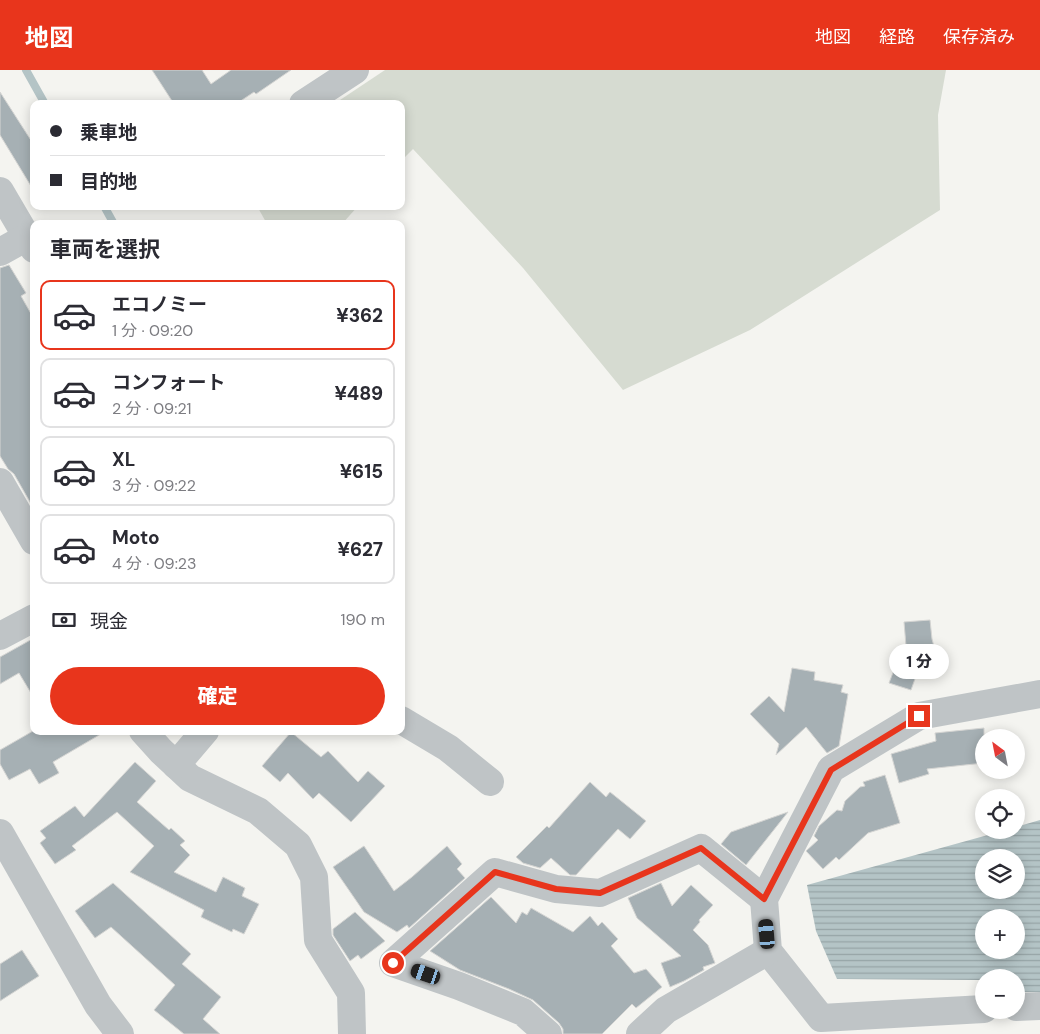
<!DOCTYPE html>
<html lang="ja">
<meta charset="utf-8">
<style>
:root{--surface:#fff;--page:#f7f7f7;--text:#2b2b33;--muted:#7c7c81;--line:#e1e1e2;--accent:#e8351c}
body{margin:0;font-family:"DM Sans","Noto Sans JP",sans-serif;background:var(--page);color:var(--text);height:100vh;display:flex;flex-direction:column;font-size:19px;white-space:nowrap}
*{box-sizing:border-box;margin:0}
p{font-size:16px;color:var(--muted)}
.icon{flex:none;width:28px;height:28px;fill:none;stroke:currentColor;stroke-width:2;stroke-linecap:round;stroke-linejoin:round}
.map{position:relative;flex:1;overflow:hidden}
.sheet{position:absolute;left:30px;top:150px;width:375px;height:515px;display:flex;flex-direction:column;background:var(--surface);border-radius:10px;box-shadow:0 2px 12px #0003}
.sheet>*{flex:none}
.hud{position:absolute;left:30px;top:30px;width:375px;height:110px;border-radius:10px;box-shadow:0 2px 12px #0003;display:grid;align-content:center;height:110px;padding:0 20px;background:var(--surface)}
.needle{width:32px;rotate:328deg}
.controls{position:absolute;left:975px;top:659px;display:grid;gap:10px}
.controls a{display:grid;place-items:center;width:50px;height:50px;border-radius:50%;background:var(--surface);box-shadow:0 2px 12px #0003;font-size:25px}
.end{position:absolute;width:22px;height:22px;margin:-11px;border:6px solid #e8351c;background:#fff;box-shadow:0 0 0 2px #fff}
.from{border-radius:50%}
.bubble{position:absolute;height:35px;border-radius:18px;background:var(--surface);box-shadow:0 2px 12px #0003;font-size:16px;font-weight:800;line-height:35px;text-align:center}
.car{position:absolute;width:15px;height:30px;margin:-15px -8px;border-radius:6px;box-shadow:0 0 4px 1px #0007;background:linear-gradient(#222 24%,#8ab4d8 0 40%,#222 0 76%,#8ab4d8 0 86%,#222 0)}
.hud b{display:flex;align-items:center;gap:18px;height:48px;font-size:19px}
.hud b+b{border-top:1px solid var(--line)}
.hud i{width:12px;height:12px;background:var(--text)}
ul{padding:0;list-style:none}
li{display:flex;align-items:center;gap:15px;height:70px;margin:0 10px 8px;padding:0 10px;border:2px solid var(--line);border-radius:10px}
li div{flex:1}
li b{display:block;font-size:19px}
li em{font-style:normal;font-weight:800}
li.active{border-color:var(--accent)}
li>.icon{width:45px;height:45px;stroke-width:1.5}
h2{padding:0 20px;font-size:22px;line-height:60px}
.pay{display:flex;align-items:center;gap:12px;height:55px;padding:0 20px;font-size:19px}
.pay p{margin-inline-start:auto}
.primary-button{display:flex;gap:10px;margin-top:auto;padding:10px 20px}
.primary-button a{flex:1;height:58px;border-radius:30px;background:var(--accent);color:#fff;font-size:20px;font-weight:800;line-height:58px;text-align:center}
header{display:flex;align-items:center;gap:30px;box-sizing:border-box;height:70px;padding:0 25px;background:var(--accent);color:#fff}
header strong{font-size:24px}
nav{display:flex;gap:28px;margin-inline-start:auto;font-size:18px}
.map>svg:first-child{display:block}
.park{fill:#d6dbd1}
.water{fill:url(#water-rules);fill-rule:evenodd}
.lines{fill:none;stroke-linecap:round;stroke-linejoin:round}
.stream{stroke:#b4c4c6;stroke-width:8}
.building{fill:#a6b0b4;stroke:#d5d5d3}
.minor{stroke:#bfc4c6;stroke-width:28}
.route{stroke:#e8351c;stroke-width:6}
</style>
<header>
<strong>地図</strong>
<nav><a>地図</a><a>経路</a><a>保存済み</a></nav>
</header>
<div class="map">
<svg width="1040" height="964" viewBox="0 0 1040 964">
<defs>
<pattern id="water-rules" width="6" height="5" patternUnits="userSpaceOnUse" patternTransform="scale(1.25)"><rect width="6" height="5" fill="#b4c4c6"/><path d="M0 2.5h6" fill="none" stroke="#96a4a6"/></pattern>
</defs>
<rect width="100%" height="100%" fill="#f4f4f0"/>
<g class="park">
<polygon points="385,0 946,0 938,45 940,140 750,260 623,320 523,198 413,79 401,91 401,34 334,34"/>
<polygon points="257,136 358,136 342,154 267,154"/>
</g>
<path class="water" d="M1040,750V922H1016V908H984V911L979,910L837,909L816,861L807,815L1006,760H1016V757ZM984,788H1016V820H984ZM984,848H1016V880H984Z"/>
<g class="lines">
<g class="stream">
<polyline points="26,0 45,34"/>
<polyline points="104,136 114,154"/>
</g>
</g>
<g class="building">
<polygon points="152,0 202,0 211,14 231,0 291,0 256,24 254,22 236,34 174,34"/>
<polygon points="0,22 34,75 34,121 0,65"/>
<polygon points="9,195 26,223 21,226 34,249 34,439 14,404 8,399 0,386 0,198"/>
<polygon points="930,550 932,569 940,599 916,606 911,620 889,613 896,595 908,600 904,552"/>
<polygon points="34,568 34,628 19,603 0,614 0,587"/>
<polygon points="792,598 815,602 814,610 843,615 841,622 848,624 839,676 827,683 806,657 776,685 779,674 750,644 769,626 784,642"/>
<polygon points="984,658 984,693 927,699 929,704 899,713 891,684 936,671 935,663"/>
<polygon points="33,661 106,661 53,692 59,703 39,714 30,699 9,710 0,694 0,680"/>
<polygon points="291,662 321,687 328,681 358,712 368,701 385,716 351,752 319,723 313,729 288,703 280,712 262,696"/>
<polygon points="135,692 156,711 137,732 169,760 171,758 185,771 180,775 190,785 174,802 216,822 223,807 245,818 242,826 259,834 244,864 233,859 232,862 201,847 204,840 130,802 154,776 117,742 72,776 76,780 55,794 40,773 46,768 40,761 75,736 84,747"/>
<polygon points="885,705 900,753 868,763 839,790 836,787 823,799 806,781 818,770 814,766 819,756 837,740 842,741 845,731 860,717 865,716 863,712"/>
<polygon points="590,712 606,727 610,722 646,751 630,769 618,759 576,805 570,805 551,788 540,798 523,793 516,787 547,756 549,758"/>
<polygon points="788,742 746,795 721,774 731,762"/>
<polygon points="364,776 394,821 412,807 447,776 462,794 457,799 465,808 409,858 407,855 397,862 364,842 333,797"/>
<polygon points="113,813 191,884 182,894 221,927 203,949 220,964 184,964 154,940 175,915 111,857 95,868 75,841"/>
<polygon points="661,813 672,836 691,815 713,835 699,850 700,852 693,860 708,875 715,893 703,897 704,900 684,911 670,917 661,893 681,886 637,848 628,828"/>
<polygon points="491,827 516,853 522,842 527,845 531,838 573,862 590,846 598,856 602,852 618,869 611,876 634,903 646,899 662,917 636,938 632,934 602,964 563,964 563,959 559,953 533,930 509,919 460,900 430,881"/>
<polygon points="355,842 385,871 361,889 358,885 350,891 333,865 333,859"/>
<polygon points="22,880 39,906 0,931 0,894"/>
</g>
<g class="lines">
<g class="minor">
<polyline points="303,34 355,0"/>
<polyline points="0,121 34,179"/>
<polyline points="0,182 27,167"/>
<polyline points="0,412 34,471"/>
<polyline points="0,566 34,548"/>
<polyline points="401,650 448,678 490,712"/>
<polyline points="143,661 161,681 190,708 258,741 298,775 314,807 318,870 351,923 352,964"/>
<polyline points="176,695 205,661"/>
<polyline points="0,763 98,935 120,964"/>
<polyline points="1016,937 1040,936"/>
<polyline points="984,939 821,948 768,881 764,829 831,699 919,646 1040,624"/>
<polyline points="548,964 523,942 459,916 393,893 495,802 556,819 600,823 701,778 764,829"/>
<polyline points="640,964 666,940 768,881"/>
</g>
</g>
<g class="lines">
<polyline class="route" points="393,893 495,802 556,819 600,823 701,778 764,829 831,700 919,646"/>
</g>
</svg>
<div class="controls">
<a><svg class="needle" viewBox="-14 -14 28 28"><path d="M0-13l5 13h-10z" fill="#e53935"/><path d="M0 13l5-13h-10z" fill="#7c7c81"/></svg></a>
<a><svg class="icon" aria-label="locate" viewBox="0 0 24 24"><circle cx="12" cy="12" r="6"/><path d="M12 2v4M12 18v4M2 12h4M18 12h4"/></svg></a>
<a><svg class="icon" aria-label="layers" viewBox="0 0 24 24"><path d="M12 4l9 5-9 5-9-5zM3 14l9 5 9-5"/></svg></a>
<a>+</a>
<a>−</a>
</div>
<i class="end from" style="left:393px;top:893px"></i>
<i class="end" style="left:919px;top:646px"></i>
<div class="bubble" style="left:889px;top:574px;width:60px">1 分</div>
<i class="car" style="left:767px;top:864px;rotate:355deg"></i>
<i class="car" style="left:426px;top:904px;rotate:289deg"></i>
<div class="hud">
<b><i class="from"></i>乗車地</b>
<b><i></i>目的地</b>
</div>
<section class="sheet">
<h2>車両を選択</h2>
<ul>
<li class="active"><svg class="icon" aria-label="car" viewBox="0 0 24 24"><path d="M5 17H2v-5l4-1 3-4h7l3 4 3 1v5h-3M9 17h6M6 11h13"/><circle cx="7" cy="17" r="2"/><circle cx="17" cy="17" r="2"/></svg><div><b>エコノミー</b><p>1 分 · 09:20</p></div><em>¥362</em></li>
<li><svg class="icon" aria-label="car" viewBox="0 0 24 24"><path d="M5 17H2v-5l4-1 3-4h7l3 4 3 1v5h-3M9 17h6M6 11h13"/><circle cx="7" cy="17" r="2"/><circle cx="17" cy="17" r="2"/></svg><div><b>コンフォート</b><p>2 分 · 09:21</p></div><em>¥489</em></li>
<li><svg class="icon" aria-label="car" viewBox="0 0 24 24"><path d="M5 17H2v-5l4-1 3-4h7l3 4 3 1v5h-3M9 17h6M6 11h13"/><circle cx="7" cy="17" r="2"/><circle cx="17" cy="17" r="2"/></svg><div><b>XL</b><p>3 分 · 09:22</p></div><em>¥615</em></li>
<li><svg class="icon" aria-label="car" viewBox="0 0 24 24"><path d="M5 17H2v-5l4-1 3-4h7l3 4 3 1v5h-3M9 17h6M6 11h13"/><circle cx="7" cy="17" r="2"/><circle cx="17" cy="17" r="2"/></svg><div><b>Moto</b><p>4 分 · 09:23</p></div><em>¥627</em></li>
</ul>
<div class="pay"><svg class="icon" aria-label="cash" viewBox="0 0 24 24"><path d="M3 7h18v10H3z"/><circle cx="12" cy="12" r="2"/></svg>現金<p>190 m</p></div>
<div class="primary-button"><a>確定</a></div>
</section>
</div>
